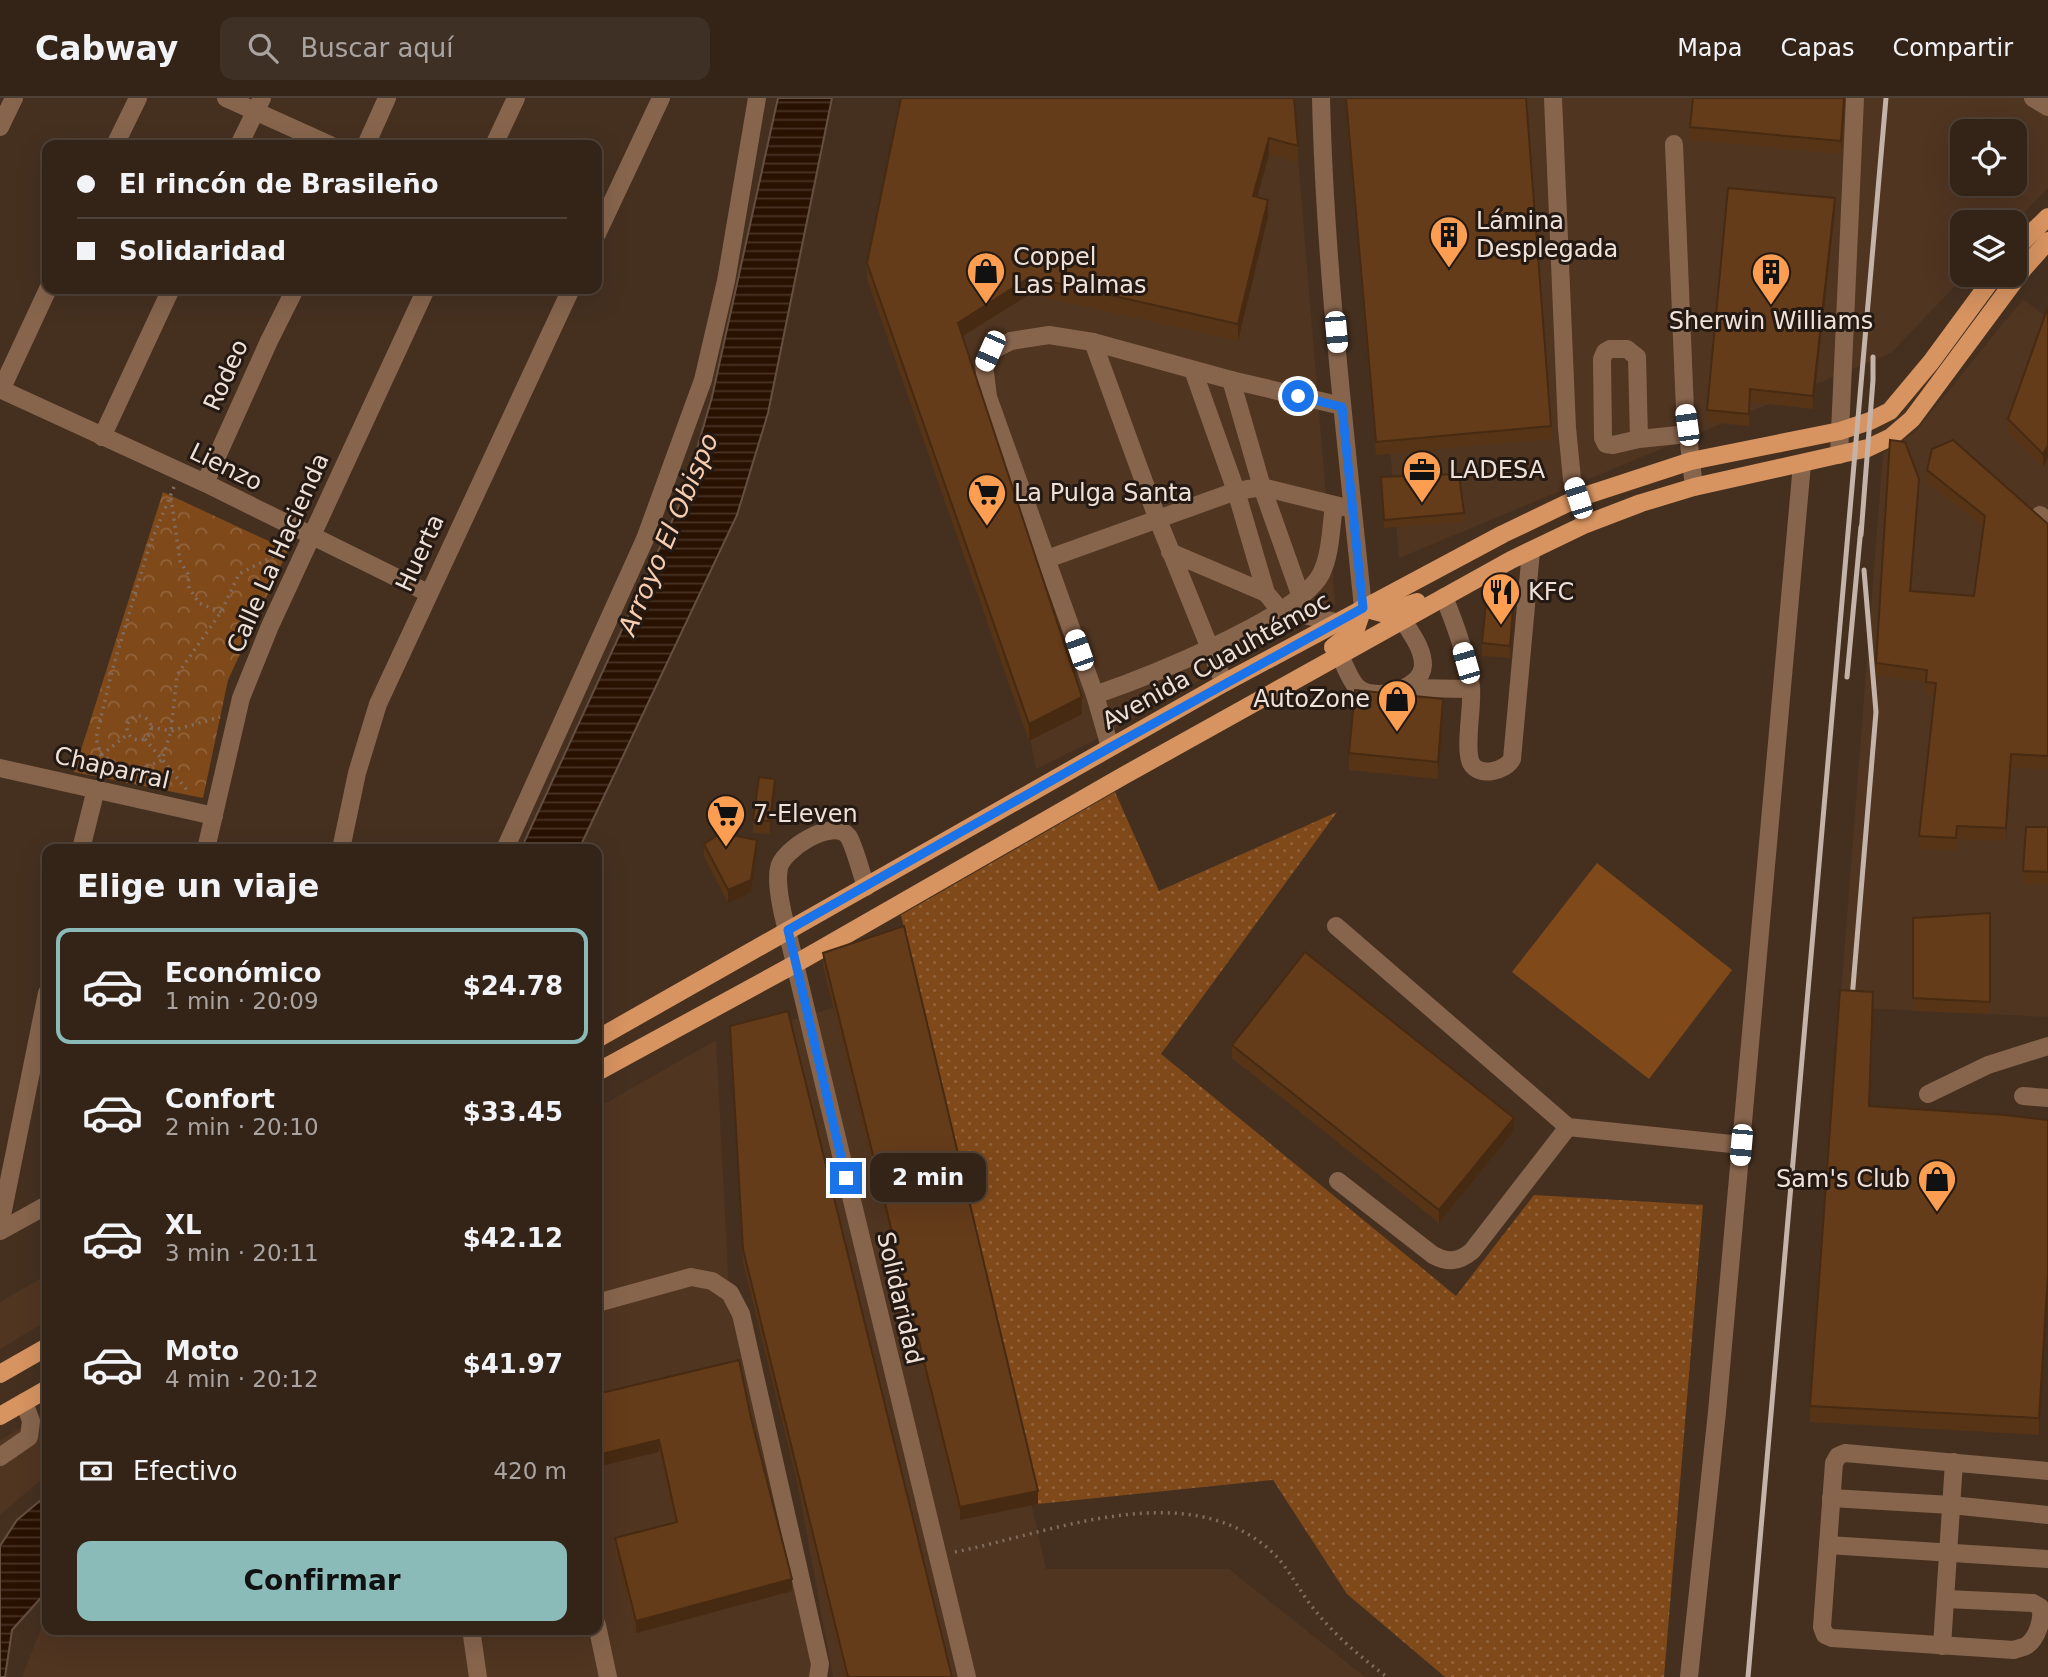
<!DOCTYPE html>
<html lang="es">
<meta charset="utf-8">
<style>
:root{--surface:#342418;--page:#3f3025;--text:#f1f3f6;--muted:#a9a4a2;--line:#4e4137;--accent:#8bbbb9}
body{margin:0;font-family:"DejaVu Sans",sans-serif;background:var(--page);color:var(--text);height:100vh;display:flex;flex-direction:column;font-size:26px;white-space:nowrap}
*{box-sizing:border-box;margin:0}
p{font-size:23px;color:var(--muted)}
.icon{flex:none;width:38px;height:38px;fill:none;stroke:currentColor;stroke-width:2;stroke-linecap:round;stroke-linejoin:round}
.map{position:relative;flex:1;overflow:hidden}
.sheet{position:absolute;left:42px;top:746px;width:560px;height:791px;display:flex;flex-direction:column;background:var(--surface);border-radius:14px;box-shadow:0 7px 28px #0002,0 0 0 2px var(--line)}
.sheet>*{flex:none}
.banner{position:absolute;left:42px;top:42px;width:560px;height:154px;border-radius:14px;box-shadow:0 7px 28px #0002,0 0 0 2px var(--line);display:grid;align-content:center;height:154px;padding:0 35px;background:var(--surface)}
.buttons{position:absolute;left:1950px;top:21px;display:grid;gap:14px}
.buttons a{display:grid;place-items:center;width:77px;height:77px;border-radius:14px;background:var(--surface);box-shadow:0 7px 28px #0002,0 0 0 2px var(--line);font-size:35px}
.end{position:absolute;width:32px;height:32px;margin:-16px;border:9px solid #1a73e8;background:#fff;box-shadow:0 0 0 4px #fff}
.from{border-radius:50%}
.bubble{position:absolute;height:49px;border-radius:14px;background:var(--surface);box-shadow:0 7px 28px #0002,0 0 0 2px var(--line);font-size:23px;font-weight:700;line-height:49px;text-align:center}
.car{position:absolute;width:21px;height:42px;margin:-21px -10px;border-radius:9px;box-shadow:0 0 5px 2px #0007;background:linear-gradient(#fff 24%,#345 0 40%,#fff 0 76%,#345 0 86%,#fff 0)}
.banner b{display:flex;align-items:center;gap:24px;height:66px;font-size:26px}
.banner b+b{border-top:2px solid var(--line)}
.banner i{width:18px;height:18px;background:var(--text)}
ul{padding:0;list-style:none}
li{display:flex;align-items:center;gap:21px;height:116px;margin:0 14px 10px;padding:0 21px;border:4px solid transparent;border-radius:14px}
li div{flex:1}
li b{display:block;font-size:26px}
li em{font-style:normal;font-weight:700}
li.current{border-color:var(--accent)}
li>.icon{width:63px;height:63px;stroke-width:1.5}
h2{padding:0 35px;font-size:32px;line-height:84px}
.pay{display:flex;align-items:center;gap:18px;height:77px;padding:0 35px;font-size:26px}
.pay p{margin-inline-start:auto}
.button{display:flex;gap:14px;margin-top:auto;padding:14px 35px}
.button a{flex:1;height:80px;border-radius:14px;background:var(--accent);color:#111;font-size:28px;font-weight:700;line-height:80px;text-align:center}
header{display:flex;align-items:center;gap:42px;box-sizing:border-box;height:98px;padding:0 35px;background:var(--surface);border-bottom:2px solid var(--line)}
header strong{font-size:33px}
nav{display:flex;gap:38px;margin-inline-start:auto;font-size:24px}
.search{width:490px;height:63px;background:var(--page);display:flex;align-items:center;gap:18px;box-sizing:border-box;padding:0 24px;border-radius:14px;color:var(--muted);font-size:26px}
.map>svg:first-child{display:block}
.built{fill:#503521;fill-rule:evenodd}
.grass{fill:url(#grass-dots)}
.park{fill:url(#park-crowns)}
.pitch{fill:#80491a}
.water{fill:url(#water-rules);stroke:#644f41;stroke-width:2}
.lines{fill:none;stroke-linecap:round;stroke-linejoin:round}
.path{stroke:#806d5f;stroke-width:3.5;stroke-dasharray:2 5;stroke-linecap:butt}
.minor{stroke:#87654d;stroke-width:18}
.major{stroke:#d79360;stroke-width:18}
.rail{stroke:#c3b3a8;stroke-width:5}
.wall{fill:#573416}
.shaded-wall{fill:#472a12}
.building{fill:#653c1a;stroke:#472a12;stroke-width:2}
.route{stroke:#1a73e8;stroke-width:9}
.labels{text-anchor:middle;stroke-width:6;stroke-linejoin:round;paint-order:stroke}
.poi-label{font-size:24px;fill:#efe1d8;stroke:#241a13;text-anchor:start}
.street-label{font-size:24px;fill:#efe1d8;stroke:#241a13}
.water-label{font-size:26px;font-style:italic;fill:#f7cdb0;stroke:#241a13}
</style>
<header>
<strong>Cabway</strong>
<div class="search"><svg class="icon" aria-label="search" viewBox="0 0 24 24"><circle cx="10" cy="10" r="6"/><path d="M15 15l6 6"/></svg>Buscar aquí</div>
<nav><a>Mapa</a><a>Capas</a><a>Compartir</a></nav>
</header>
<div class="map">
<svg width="2048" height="1579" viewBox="0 0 2048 1579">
<defs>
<pattern id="grass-dots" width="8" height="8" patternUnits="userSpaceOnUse" patternTransform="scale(1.75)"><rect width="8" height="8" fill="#80491a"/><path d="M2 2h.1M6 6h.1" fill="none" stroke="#92633b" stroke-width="1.8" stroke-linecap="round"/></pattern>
<pattern id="park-crowns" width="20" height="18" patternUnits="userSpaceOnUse" patternTransform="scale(1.75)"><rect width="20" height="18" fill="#80491a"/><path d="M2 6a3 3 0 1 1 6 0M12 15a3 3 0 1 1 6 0" fill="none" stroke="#92633b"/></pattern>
<pattern id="water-rules" width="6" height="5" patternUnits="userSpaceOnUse" patternTransform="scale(1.75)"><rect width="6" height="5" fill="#291100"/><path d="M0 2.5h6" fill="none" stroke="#483324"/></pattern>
</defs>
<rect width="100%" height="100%" fill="#453020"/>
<g class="built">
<polygon points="905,0 1293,0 1335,507 1089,645 1036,671"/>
<path d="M1361,0H2048V90L2014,125L1962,124V177H1965L1891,255L1399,460ZM1962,33H2014V86H1962Z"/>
<polygon points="2023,201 2048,220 2048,919 1840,909 1883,355 1916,333"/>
<polygon points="915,885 1046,1471 1229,1471 1365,1579 833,1579 760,1180 730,941"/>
<polygon points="716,942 729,1194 815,1579 22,1579 47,1515 47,1531 597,1531 597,1010"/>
<polygon points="47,1177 47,1223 0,1251 0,1204"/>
<polygon points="47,1314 47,1377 0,1417 0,1342"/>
</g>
<polygon class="grass" points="1115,694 1159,793 1337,714 1161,956 1456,1198 1534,1097 1703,1107 1664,1579 1445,1579 1347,1496 1273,1382 1038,1406 901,817"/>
<polygon class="park" points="163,394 288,452 228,582 203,700 74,674"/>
<polygon class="pitch" points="1597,765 1732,872 1649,981 1512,874"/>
<g class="water">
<polygon points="778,0 832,0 768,315 737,417 579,751 521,751 683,399 712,299"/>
<polygon points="47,1397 47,1493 12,1532 5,1579 0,1579 0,1448 17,1422"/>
</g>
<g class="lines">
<g class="path">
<path d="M174,389L149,449L112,573L96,640L101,657C124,669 138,675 162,662L171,633L177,577L221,514L239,476L285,452"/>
<polyline points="171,400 180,463 188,476 189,490 199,505 221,514"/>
<circle cx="139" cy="630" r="12"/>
<polyline points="151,629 171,633 220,619"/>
<polyline points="145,641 188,693"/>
<polyline points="85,670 128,636"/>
<path d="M955,1454C1051,1435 1188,1376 1272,1454C1288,1469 1297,1489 1310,1506C1332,1535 1358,1557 1387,1579"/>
</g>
<g class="minor">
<polyline points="226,0 330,47"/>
<path d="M1321,0C1325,171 1346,340 1363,510"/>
<polyline points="1553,0 1567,330 1572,381 1586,426"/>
<polyline points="2033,0 2048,9"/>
<polyline points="0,29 14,0"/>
<polyline points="1674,46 1685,312 1694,389"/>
<polyline points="115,47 138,0"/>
<polyline points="239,47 262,0"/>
<polyline points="366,47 387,0"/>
<polyline points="494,47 516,0"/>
<polyline points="597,136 661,0"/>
<polyline points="1093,244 1158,422 1224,585"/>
<polyline points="1193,272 1236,393 1266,495 1280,512 1336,524"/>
<polyline points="1231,282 1262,389 1301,499"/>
<polyline points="0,291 205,385 428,495"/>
<polyline points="1,292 48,191"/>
<polyline points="102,339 171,191"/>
<polyline points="1639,341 1637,259 1627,251 1610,251 1605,254 1602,261 1603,340 1606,346 1613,347 1639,341 1688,336"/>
<polyline points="1839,357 1855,0"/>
<polyline points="205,385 269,243 295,191"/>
<polyline points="2040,417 2048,423"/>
<polyline points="1170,454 1266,495"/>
<polyline points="1047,461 1236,393 1262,389 1343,409"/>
<path d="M1444,499C1456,528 1467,558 1471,589C1473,608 1464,650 1471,665C1479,680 1506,673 1512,661L1531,453"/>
<path d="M1340,558C1345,567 1349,580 1356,588C1371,605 1422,593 1423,567C1423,550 1411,536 1403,522"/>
<polyline points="1407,590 1471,591"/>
<path d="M1095,597C1144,580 1298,520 1321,476C1331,456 1331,428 1334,407"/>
<polyline points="1110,649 1095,597 988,299 984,267 991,253 1011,243 1049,237 1093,244 1231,282 1342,308"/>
<polyline points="0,670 214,718"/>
<polyline points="81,751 96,691"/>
<polyline points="206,751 241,600 270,528 426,191"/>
<polyline points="341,751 357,675 378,606 571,191"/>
<polyline points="505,751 645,441 703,282 726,183 757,0"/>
<path d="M866,789C862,778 854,746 848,738C833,719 782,752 779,770C774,793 790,842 795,866L967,1579"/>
<polyline points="1336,828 1568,1029 1741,1047"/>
<polyline points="1928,996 1988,967 2048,948"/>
<polyline points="2023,998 2048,1000"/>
<path d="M1338,1083L1433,1157C1448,1165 1459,1164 1472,1153L1568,1029"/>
<polyline points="0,1127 47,895"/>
<polyline points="0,1133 47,1107"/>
<polyline points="597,1205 691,1179 712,1183 730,1195 741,1216 820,1566 818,1579"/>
<polyline points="0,1359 29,1339 31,1323 24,1304"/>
<polyline points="1831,1400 1951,1407 2048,1417"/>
<polyline points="1828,1447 2048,1461"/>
<path d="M1946,1501L2033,1505L2040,1509C2044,1520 2037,1541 2026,1548C2022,1550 2018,1550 2014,1552L1832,1540L1825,1537L1822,1529L1834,1365L1838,1358L1845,1355L2048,1373"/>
<polyline points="597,1527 608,1579"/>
<polyline points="471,1531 478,1579"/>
<polyline points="1942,1548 1954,1364"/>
<polyline points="1689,1579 1717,1314 1802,366"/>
</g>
<g class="major">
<polyline points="2014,152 2048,119"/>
<polyline points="1363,510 1382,515 1417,504"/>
<polyline points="1333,549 1356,531 1363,510"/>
<polyline points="597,941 1224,585 1503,436 1578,400 1691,363 1840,333 1870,323 1890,313 1931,264 1995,177"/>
<polyline points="597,974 795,866 1123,678 1511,462 1586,426 1641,405 1694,389 1868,350 1891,339 1912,321 2024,170 2048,143"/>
<polyline points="0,1276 47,1249"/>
<polyline points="0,1318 47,1291"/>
</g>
<g class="rail">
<polyline points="1861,437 1873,282 1873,259"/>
<polyline points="1847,579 1861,429"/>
<polyline points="1852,901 1876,614 1864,472"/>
<polyline points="1748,1579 1886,0"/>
</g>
</g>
<g class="wall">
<polygon points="1294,0 1298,48 1298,65 1269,56 1257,99 1268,119 1238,243 1030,196 962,238 1082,616 1029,643 867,181 867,165"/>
<polygon points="1345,0 1526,0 1551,328 1551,341 1376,357"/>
<polygon points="1845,0 1841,56 1690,42 1690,29"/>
<polygon points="1835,112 1813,311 1750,304 1749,328 1707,324 1707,312"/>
<polygon points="2048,209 2048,360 2043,369 2008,334 2008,321"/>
<polygon points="1927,372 2048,426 2048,671 2011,669 2006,743 1957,741 1956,752 1919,751 1919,738 1935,597 1926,597 1926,584 1876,578 1876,565 1919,394 1911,493 1974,498 1984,430 1927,385"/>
<polygon points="1381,388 1464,415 1464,424 1384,430"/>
<polygon points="1515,499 1510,560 1482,558 1482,545"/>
<polygon points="1443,618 1438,681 1349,672 1349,655"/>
<polygon points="775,694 770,736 753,735 753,722"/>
<polygon points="2048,729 2048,786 2023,786 2023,773"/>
<polygon points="704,746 757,754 751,794 728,805 704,758"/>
<polygon points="1990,815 1990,916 1913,913 1913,820"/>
<polygon points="823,855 1038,1406 960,1422 823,868"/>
<polygon points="1873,911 1870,1008 2048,1022 2048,1192 2039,1337 1810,1324 1810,1308"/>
<polygon points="730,928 952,1579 845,1579 743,1164"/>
<polygon points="1232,947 1514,1033 1439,1125 1232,960"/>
<polygon points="597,1296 751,1320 792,1493 636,1535 615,1453 615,1440 675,1424 659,1354"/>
</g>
<g class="shaded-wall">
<polygon points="1844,0 1845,0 1841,56 1841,43"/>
<polygon points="1269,40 1269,56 1253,115 1253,98"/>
<polygon points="1835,100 1835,112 1813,311 1813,298"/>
<polygon points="1268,102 1268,119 1238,243 1238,226"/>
<polygon points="1030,179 1030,196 958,241 958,225"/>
<polygon points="2048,347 2048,360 2043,369 2043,356"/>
<polygon points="1919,381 1919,394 1910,505 1910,493"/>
<polygon points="1515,486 1515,499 1510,560 1510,548"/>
<polygon points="1082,599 1082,616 1029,643 1029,626"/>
<polygon points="1443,601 1443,618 1438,681 1438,664"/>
<polygon points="2011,656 2011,669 2006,743 2006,730"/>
<polygon points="775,681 775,694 770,736 770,723"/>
<polygon points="757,742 757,754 751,794 728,805 728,792"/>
<polygon points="1514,1020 1514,1033 1439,1125 1439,1112"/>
<polygon points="2048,1175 2048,1192 2039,1337 2039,1320"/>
<polygon points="659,1342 659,1354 597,1369 597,1357"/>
<polygon points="1038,1393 1038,1406 960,1422 960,1409"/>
<polygon points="792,1481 792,1493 636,1535 636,1523"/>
</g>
<g class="building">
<polygon points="901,0 1294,0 1298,48 1269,40 1253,98 1268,102 1238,226 1030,179 958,225 1082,599 1029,626 867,165"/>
<polygon points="1346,0 1526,0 1551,328 1376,344"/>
<polygon points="1693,0 1844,0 1841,43 1690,29"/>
<polygon points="1728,90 1835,100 1813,298 1750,291 1749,316 1707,312"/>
<polygon points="2048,209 2048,347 2043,356 2008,321"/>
<polygon points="1890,342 1905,344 1919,381 1910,493 1974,498 1985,418 1927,372 1932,351 1953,342 2048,426 2048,658 2011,656 2006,730 1957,728 1956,740 1919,738 1936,585 1926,584 1927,572 1876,565"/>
<polygon points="1459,376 1464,415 1384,422 1381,379"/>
<polygon points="1488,485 1515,486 1510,548 1482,545"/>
<polygon points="1355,592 1443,601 1438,664 1349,655"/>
<polygon points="759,679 775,681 770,723 753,722"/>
<polygon points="2026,729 2048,729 2048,774 2023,773"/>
<polygon points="721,735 757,742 751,782 728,792 704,746"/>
<polygon points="1990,815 1990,904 1913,900 1913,820"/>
<polygon points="904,828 1038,1393 960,1409 823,855"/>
<polygon points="1305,854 1514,1020 1439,1112 1232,947"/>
<polygon points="1840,892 1873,894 1869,1008 2005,1017 2048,1022 2048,1175 2039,1320 1810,1308"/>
<polygon points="788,913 952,1579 848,1579 743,1151 730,928"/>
<polygon points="739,1262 751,1320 792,1481 636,1523 615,1440 677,1424 659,1342 597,1357 597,1296"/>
</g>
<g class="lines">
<polyline class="route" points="846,1080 788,832 1111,649 1363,510 1342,309 1298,298"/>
</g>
<defs>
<g id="building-pin" transform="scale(2.0125)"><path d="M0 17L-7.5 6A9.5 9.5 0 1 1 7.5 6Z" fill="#fc9e52" stroke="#241a13"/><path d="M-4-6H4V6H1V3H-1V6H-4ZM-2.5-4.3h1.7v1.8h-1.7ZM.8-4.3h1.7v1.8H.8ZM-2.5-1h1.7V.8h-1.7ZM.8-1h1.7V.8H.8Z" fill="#111"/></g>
<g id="shop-pin" transform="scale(2.0125)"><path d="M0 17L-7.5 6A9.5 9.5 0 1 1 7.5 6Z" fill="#fc9e52" stroke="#241a13"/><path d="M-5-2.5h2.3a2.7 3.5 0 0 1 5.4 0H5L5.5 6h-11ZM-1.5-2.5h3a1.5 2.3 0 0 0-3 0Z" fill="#111"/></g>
<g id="office-pin" transform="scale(2.0125)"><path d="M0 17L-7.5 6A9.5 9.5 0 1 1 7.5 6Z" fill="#fc9e52" stroke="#241a13"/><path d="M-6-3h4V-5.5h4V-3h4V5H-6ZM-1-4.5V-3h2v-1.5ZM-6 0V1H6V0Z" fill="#111"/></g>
<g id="supermarket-pin" transform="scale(2.0125)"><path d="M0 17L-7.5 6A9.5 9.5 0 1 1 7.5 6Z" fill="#fc9e52" stroke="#241a13"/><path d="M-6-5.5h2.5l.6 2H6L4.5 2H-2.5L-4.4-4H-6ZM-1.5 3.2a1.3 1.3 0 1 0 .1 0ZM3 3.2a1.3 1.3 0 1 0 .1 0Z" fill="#111"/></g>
<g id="restaurant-pin" transform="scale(2.0125)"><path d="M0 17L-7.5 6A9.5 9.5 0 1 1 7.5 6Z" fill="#fc9e52" stroke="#241a13"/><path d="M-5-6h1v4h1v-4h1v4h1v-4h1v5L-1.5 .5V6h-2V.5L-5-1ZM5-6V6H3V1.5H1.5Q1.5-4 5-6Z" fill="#111"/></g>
</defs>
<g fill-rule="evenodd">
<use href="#building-pin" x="1449" y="137"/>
<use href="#shop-pin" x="986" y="173"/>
<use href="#building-pin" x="1771" y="174"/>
<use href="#office-pin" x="1422" y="372"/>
<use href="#supermarket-pin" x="987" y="395"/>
<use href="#restaurant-pin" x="1501" y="494"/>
<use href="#shop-pin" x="1397" y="601"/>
<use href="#supermarket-pin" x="726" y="716"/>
<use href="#shop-pin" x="1937" y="1081"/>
</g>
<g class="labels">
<g class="poi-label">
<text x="1476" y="131">Lámina<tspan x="1476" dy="28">Desplegada</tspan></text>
<text x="1013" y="167">Coppel<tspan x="1013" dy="28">Las Palmas</tspan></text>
<text x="1771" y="231" text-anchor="middle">Sherwin Williams</text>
<text x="1449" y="380">LADESA</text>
<text x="1014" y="403">La Pulga Santa</text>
<text x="1528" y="502">KFC</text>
<text x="1370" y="609" text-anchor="end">AutoZone</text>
<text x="753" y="724">7-Eleven</text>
<text x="1910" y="1089" text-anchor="end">Sam's Club</text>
</g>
<g class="street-label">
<text transform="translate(226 277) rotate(-66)" y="8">Rodeo</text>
<text transform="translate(226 369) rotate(26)" y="8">Lienzo</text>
<text transform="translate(278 455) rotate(-66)" y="8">Calle La Hacienda</text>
<text transform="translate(420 455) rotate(-65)" y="8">Huerta</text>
<text transform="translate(1216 563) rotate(-29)" y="8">Avenida Cuauhtémoc</text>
<text transform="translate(112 670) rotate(13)" y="8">Chaparral</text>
<text transform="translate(900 1200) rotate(77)" y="8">Solidaridad</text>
</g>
<g class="water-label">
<text transform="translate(668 436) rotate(-67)" y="9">Arroyo El Obispo</text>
</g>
</g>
</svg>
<div class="buttons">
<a><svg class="icon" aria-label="locate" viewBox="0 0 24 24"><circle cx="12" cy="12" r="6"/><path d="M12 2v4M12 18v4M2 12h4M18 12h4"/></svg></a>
<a><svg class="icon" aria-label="layers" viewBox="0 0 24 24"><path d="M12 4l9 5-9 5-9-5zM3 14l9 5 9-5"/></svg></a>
</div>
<i class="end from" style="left:1298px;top:298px"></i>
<i class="end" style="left:846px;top:1080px"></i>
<div class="bubble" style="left:870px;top:1055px;width:116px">2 min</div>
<i class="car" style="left:1336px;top:234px;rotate:175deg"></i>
<i class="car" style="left:990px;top:253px;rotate:204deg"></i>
<i class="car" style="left:1687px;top:327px;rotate:352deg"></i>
<i class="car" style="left:1578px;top:400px;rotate:342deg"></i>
<i class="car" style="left:1079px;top:552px;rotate:341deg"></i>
<i class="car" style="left:1466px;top:565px;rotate:344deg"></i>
<i class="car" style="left:1741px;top:1047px;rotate:185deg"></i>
<div class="banner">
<b><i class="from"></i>El rincón de Brasileño</b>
<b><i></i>Solidaridad</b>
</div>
<section class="sheet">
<h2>Elige un viaje</h2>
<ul>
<li class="current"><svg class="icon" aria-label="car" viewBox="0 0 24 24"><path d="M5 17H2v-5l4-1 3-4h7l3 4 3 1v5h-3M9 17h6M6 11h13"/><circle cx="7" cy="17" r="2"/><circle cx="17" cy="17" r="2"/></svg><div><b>Económico</b><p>1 min · 20:09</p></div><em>$24.78</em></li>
<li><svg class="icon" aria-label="car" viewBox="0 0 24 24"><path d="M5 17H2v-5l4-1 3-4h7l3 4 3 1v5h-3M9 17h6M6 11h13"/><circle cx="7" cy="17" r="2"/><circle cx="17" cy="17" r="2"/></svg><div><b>Confort</b><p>2 min · 20:10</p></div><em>$33.45</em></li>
<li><svg class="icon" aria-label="car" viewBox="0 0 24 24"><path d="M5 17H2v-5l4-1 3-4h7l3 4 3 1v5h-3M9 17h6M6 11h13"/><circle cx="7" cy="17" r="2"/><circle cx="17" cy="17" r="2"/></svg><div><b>XL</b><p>3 min · 20:11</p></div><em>$42.12</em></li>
<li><svg class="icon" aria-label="car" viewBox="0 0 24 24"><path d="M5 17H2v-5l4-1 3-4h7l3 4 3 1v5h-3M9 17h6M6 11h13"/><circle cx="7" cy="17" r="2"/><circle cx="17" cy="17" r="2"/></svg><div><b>Moto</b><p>4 min · 20:12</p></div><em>$41.97</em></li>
</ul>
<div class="pay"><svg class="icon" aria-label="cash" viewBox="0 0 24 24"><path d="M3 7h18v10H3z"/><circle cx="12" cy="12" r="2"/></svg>Efectivo<p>420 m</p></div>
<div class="button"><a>Confirmar</a></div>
</section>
</div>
